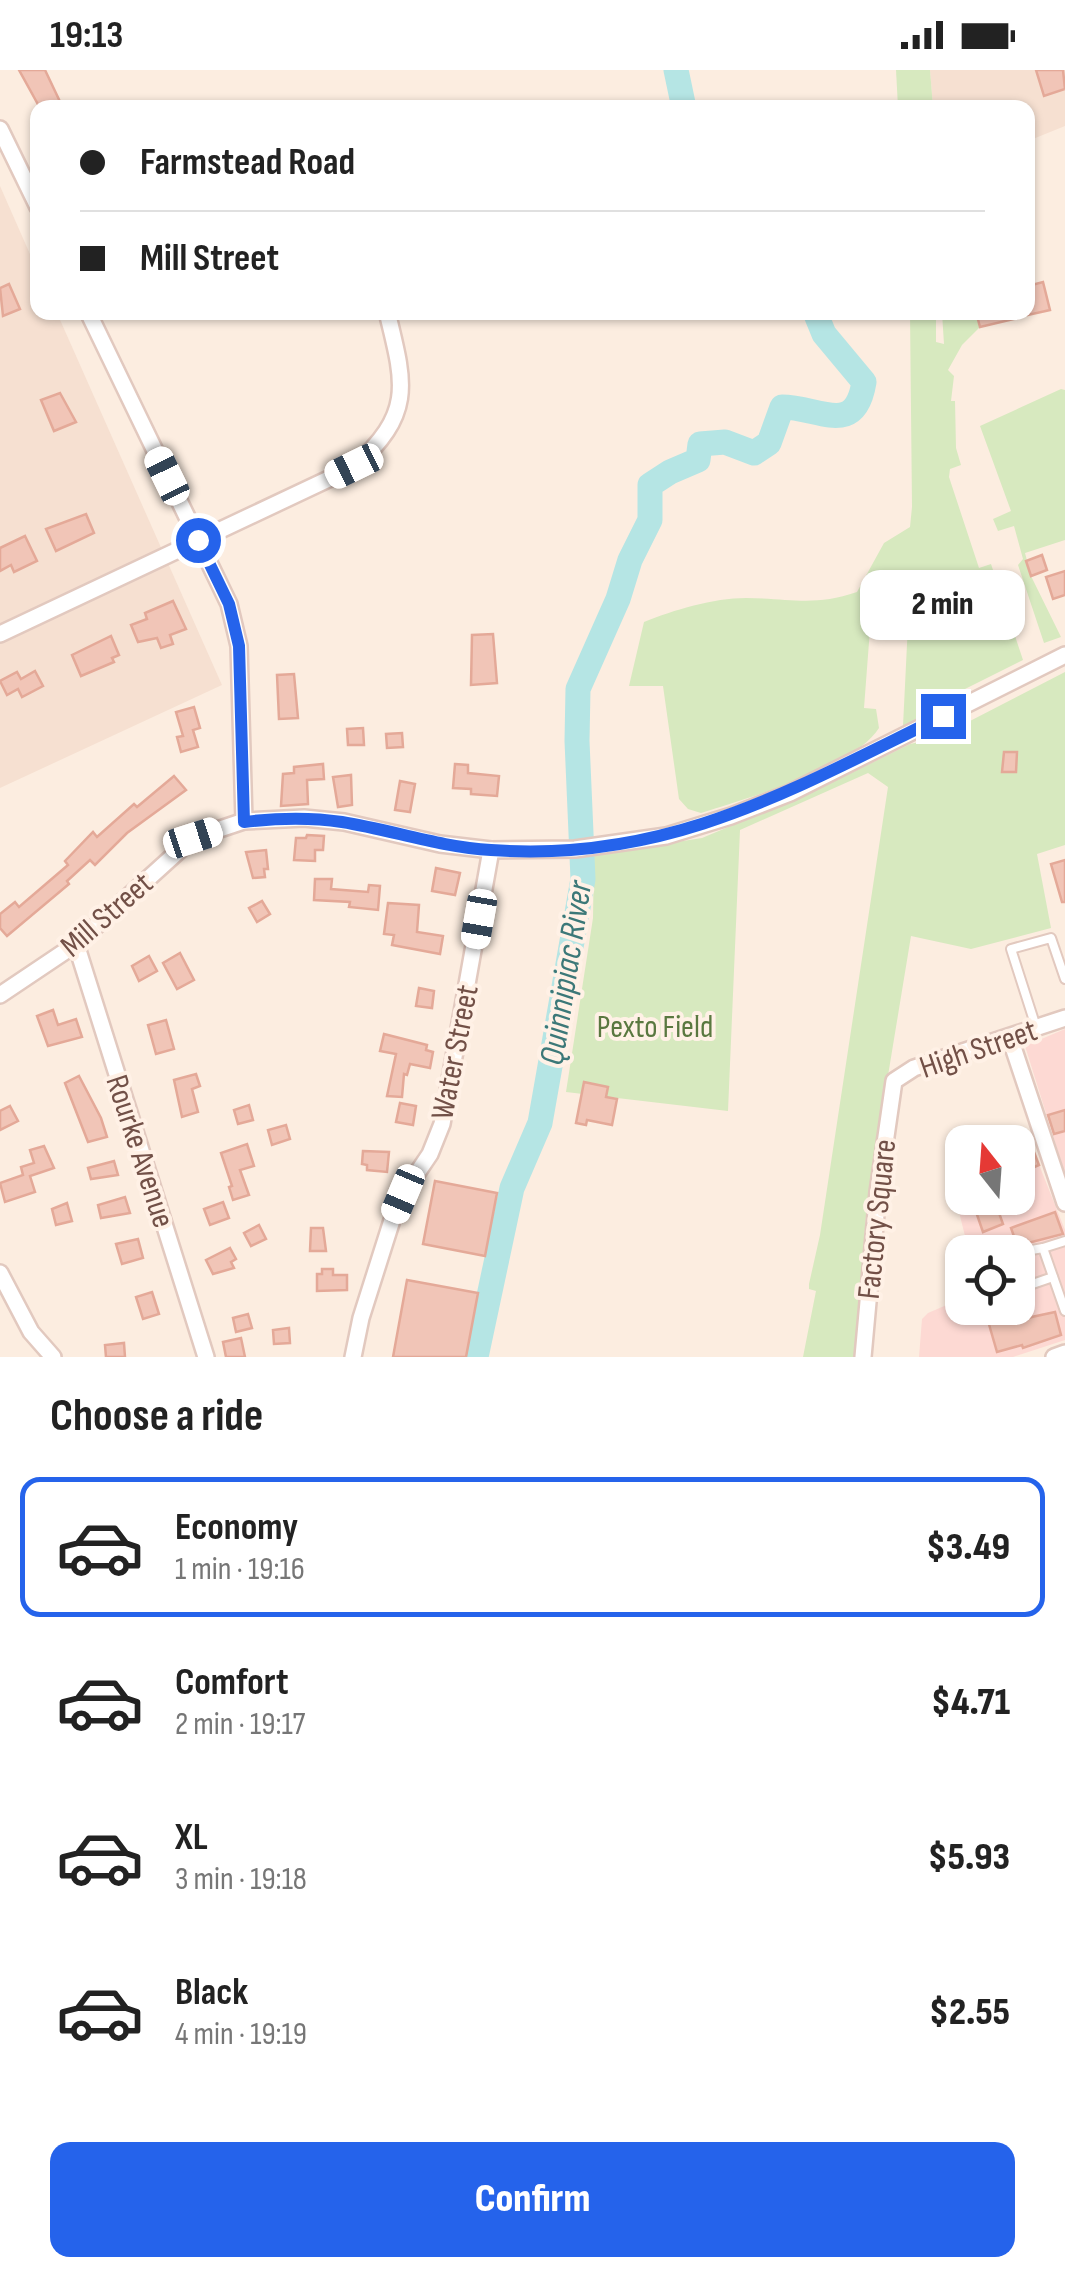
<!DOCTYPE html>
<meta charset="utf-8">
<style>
:root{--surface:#fff;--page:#f2f2f2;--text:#222;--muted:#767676;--line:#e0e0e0;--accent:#2563eb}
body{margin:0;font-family:"Sofia Sans Condensed",sans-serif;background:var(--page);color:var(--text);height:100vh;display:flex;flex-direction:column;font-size:38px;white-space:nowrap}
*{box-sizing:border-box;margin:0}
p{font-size:32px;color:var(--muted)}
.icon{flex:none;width:55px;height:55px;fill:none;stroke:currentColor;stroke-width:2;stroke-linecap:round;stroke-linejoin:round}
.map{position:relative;height:1287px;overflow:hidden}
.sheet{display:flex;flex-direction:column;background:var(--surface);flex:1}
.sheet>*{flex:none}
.top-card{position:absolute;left:30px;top:30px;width:1005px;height:220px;border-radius:20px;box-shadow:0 2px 8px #0004;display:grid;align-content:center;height:220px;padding:0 50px;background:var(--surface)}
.needle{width:65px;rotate:343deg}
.tools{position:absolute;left:945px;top:1055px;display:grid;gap:20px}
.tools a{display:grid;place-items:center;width:90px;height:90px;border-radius:20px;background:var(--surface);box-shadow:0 2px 8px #0004;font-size:50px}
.end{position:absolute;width:45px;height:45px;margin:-22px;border:12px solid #2563eb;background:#fff;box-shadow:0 0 0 5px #fff}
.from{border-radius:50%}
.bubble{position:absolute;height:70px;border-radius:20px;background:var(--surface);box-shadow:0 2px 8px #0004;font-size:32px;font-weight:800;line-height:70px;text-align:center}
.car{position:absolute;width:30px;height:60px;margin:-30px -15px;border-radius:12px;box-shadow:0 0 8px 2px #0007;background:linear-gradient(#fff 24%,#345 0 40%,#fff 0 76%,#345 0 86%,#fff 0)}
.top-card b{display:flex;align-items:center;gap:35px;height:95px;font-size:38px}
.top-card b+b{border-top:2px solid var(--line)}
.top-card i{width:25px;height:25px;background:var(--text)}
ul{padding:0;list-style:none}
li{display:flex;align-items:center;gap:30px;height:140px;margin:0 20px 15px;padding:0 30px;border:5px solid transparent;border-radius:20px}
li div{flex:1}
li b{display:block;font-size:38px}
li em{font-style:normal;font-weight:800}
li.on{border-color:var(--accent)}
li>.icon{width:90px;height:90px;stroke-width:1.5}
h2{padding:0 50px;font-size:45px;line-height:120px}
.button{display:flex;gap:20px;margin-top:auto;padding:20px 50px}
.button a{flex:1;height:115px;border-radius:20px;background:var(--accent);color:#fff;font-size:40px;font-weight:800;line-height:115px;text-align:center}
.status{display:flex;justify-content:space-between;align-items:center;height:70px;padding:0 50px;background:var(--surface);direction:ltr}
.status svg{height:28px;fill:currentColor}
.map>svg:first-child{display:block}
.residential{fill:#f6e0d1}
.commercial{fill:#fdd9d3}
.green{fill:#d7e9bf}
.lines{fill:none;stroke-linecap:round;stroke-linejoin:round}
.river{stroke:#b5e5e4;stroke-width:25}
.building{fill:#f1c5b7;stroke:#e4a998;stroke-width:2.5}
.lane-casing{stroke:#e2c9bf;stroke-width:12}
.street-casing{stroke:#e2c9bf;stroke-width:20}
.lane{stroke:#fff;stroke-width:8}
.street{stroke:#fff;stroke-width:15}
.route{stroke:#2563eb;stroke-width:12}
.labels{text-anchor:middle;stroke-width:8;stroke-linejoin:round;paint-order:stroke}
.street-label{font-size:32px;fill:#725047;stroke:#fff1e6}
.park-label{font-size:32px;fill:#5a7840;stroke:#fff1e6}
.water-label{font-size:35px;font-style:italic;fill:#3c7878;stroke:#fff1e6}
</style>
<div class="status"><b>19:13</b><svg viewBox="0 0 49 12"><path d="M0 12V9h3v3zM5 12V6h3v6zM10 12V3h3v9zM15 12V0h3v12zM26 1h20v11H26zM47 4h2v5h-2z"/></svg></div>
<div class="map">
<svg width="1065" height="1287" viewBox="0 0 1065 1287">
<rect width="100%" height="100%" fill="#fcede0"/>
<g class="residential">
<polygon points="930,0 1065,0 1065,56 1028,71 1028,38 933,37"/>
<polygon points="0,116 37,200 38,242 57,243 222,615 0,718"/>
</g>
<g class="commercial">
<polygon points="1065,959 1065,1104 1025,976"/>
<polygon points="1032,1077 1065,1160 1065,1270 1013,1287 919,1287 922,1249 928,1243 956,1231 962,1230 962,1238 1018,1238 1018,1182 969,1182 955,1126 960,1123 955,1115 962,1105 962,1128 1018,1128 1018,1082"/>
</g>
<g class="green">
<polygon points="896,0 930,0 933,37 898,37"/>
<path d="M910,243H936V272L944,274L942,243H976L980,257L962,275L948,300L954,306L951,331H955L956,378L961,395L950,399L949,407L979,498L991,494L1023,590L937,633L936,640L903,656L910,513H902L901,556L870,559L864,638L876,639L879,658C852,700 749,727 701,743L688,739L679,729L663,616H629L644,552C674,540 713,528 746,528C790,528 813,537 857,522L884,473L910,457L912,437Z"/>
<polygon points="1061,319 1065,320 1065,470 1025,483 1031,506 1061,567 1044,573 1018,495 1023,489 1014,456 998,461 993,449 1011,441 980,356"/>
<polygon points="1065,602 1065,775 1037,784 1051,858 971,879 911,866 867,1133 855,1287 803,1287 816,1221 809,1219 809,1214 820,1165 888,717 868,703 740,760 728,1041 566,1022 593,848 594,785 702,768 819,719 910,674 937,668"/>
</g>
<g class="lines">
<g class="river">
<polyline points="676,0 684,38"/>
<path d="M476,1287L512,1118L540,1053L583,809L577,671L578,619L618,529L630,490L650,450V415L670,402L698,390L700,374L725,372L754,383L769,373L782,337C819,337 855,368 864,312L824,264L815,242"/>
</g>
</g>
<g class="building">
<polygon points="19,0 45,0 63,38 40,38"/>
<polygon points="1036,0 1063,0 1065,19 1044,26"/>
<polygon points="1043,212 1050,240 1028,245 1028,216"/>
<polygon points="9,214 20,239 3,246 0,218"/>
<polygon points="976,242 1022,242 1022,247 980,257"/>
<polygon points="60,323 76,352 54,361 41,330"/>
<polygon points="86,444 94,463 56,481 46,459"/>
<polygon points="25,466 37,491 14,502 11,495 0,501 0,478"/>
<polygon points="1042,485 1047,500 1031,506 1026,491"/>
<polygon points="1065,501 1065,525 1053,529 1046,507"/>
<polygon points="173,531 186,559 170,565 173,574 161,578 157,568 138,572 131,555 147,549 145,543"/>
<polygon points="493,564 497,613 471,615 472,565"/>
<polygon points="111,566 119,585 112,588 114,592 81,606 72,585"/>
<polygon points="35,601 43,616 22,627 18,619 7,625 0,611 17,602 21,609"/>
<polygon points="294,604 298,648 279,649 277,605"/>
<polygon points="194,637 200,658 193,660 198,677 181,682 177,667 183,666 176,642"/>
<polygon points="363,658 364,675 348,675 347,659"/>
<polygon points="402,663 403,677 387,678 386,664"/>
<polygon points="1004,682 1017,682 1016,702 1002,702"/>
<polygon points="323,694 324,709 307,710 308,734 281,736 283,704 294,703 294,697"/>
<polygon points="455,694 468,695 468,703 499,706 497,726 471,724 471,719 453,718"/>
<polygon points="351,705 352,735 338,737 333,707"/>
<polygon points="174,706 186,720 127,763 95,795 90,790 67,811 69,814 7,866 0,858 0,844 15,832 19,837 68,795 65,791 93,762 97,767 134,734 137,737"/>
<polygon points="400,711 415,714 410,742 395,740"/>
<polygon points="307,765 324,766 323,780 315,780 315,791 294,790 296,768 306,768"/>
<polygon points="266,780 268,799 264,799 265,807 253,808 246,782"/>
<polygon points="1065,790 1065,832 1062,832 1051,794"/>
<polygon points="436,798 460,803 455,825 432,821"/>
<polygon points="315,809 332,809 331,819 368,822 369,815 380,816 378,840 349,837 350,832 314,830"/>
<polygon points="262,831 270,844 257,852 249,838"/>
<polygon points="388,833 419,835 417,862 443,866 440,884 392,875 394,865 384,864"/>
<polygon points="180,883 194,910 177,919 163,893"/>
<polygon points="149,886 157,901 139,911 132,896"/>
<polygon points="419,918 434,921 432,938 416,936"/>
<polygon points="53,940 58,955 76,949 82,967 48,976 37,946"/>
<polygon points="166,950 174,979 156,984 148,955"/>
<polygon points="384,964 427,975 426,980 433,982 430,998 410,994 407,1005 404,1004 402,1027 387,1026 396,984 380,981"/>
<polygon points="196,1004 200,1016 192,1019 198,1042 182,1047 174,1010"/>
<polygon points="79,1006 101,1048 107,1067 88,1072 65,1013"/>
<polygon points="584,1012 608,1017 606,1027 617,1029 612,1055 587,1050 586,1055 576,1053"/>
<polygon points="400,1033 416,1036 413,1055 396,1052"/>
<polygon points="249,1035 253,1050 238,1054 234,1040"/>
<polygon points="10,1036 18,1051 0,1060 0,1041"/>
<polygon points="1065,1040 1065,1061 1054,1064 1048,1045"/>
<polygon points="286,1055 290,1069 272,1075 268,1060"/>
<polygon points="247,1074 254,1096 240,1100 249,1125 233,1130 229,1117 232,1116 221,1083"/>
<polygon points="44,1076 54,1098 30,1106 35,1122 5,1132 0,1113 23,1105 21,1097 34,1093 30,1080"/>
<polygon points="1032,1077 1039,1095 1018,1104 1018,1082"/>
<polygon points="363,1081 389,1082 387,1102 367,1100 367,1095 362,1094"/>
<polygon points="114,1091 118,1105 91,1109 88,1098"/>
<polygon points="435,1111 497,1123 485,1186 423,1174"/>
<polygon points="125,1127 130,1143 101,1148 98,1135"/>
<polygon points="994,1129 1003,1154 983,1162 974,1136"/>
<polygon points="223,1132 229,1148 210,1155 204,1139"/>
<polygon points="67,1133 72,1151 56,1155 52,1139"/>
<polygon points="1055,1142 1063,1164 1028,1173 1027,1170 1016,1172 1011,1158"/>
<polygon points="259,1155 266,1169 251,1176 244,1163"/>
<polygon points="311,1158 323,1158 326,1181 310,1181"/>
<polygon points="138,1169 143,1188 122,1194 116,1174"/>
<polygon points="230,1178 236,1189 231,1192 234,1198 213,1204 206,1190"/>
<polygon points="322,1199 333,1199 333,1205 347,1205 347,1220 317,1221 317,1204 322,1204"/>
<polygon points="407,1210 478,1223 466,1287 393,1287"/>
<polygon points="152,1222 159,1244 143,1249 136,1227"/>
<polygon points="1010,1238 1013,1251 1055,1242 1061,1265 1023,1278 1022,1275 997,1282 986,1244"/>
<polygon points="248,1244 252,1258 236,1262 233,1248"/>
<polygon points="289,1258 290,1273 274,1274 273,1260"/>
<polygon points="241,1268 245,1287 226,1287 223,1272"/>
<polygon points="124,1273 125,1287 106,1287 105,1275"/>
</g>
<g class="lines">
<g class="lane-casing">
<g id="lane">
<polyline points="1036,957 1011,879 1051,868 1065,909"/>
<polyline points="1065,1171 1043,1178 1065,1241"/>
<polyline points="989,1182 1008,1176 1020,1182 1043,1178"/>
<polyline points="1018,1219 1053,1207"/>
</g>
</g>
<g class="street-casing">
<g id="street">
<polyline points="0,59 38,137"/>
<polyline points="88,242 229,534 239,576 244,751"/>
<path d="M0,564L354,397C414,343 405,315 387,242"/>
<polyline points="76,874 206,1287"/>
<polyline points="0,925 76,874 193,768 244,751 304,748 344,752 440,774 491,780 575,779 666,766 731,746 790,723 1065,585"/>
<polyline points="1010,968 1065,1133"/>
<polyline points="0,1203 31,1262 53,1287"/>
<polyline points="353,1287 361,1248 393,1147 403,1124 430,1084 442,1054 491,780"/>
<polyline points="863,1287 878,1122 894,1011 914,998 1065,948"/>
<polyline points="1054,1287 1065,1283"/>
</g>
</g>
<use href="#lane" class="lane"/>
<use href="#street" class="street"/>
</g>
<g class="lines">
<path class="route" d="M198,470L229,534L239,576L244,752C277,748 309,747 342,752C392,760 440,777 491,780C668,793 791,720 943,646"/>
</g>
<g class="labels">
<g class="street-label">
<text transform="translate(106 844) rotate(-41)" y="11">Mill Street</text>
<text transform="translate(978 978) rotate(-19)" y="11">High Street</text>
<text transform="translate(454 982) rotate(-79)" y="11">Water Street</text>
<text transform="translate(141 1081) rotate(72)" y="11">Rourke Avenue</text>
<text transform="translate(876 1149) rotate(-84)" y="11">Factory Square</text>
</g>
<g class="park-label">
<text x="655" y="967">Pexto Field</text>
</g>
<g class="water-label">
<text transform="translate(565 903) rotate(-81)" y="12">Quinnipiac River</text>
</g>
</g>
</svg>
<div class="tools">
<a><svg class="needle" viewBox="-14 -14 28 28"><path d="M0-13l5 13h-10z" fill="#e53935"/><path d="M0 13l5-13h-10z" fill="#767676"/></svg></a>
<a><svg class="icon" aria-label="locate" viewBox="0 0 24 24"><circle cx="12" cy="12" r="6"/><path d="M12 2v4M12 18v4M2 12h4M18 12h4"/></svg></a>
</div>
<i class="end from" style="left:198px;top:470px"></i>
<i class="end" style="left:943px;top:646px"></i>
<div class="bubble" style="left:860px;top:500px;width:165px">2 min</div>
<i class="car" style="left:354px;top:396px;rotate:244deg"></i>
<i class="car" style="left:167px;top:406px;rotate:334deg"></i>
<i class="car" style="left:193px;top:768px;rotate:72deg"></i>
<i class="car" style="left:479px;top:849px;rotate:190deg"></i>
<i class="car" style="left:403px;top:1124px;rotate:203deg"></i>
<div class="top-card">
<b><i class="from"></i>Farmstead Road</b>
<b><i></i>Mill Street</b>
</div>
</div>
<section class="sheet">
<h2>Choose a ride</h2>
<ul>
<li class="on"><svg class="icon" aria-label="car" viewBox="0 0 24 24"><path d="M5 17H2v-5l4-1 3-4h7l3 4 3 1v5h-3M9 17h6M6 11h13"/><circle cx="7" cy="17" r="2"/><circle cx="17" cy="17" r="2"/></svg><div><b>Economy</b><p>1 min · 19:16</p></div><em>$3.49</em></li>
<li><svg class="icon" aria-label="car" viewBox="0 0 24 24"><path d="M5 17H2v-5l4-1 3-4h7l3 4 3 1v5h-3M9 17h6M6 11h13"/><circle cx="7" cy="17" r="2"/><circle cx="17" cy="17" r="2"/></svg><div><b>Comfort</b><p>2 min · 19:17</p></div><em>$4.71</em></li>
<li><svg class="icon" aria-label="car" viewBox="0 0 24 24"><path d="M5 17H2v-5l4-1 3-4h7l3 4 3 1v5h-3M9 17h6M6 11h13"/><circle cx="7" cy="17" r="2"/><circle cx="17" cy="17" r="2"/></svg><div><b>XL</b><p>3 min · 19:18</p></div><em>$5.93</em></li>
<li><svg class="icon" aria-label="car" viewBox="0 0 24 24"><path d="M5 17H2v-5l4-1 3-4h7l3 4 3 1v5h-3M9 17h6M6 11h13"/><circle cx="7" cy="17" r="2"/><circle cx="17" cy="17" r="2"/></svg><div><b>Black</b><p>4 min · 19:19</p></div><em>$2.55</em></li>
</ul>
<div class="button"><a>Confirm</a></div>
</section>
